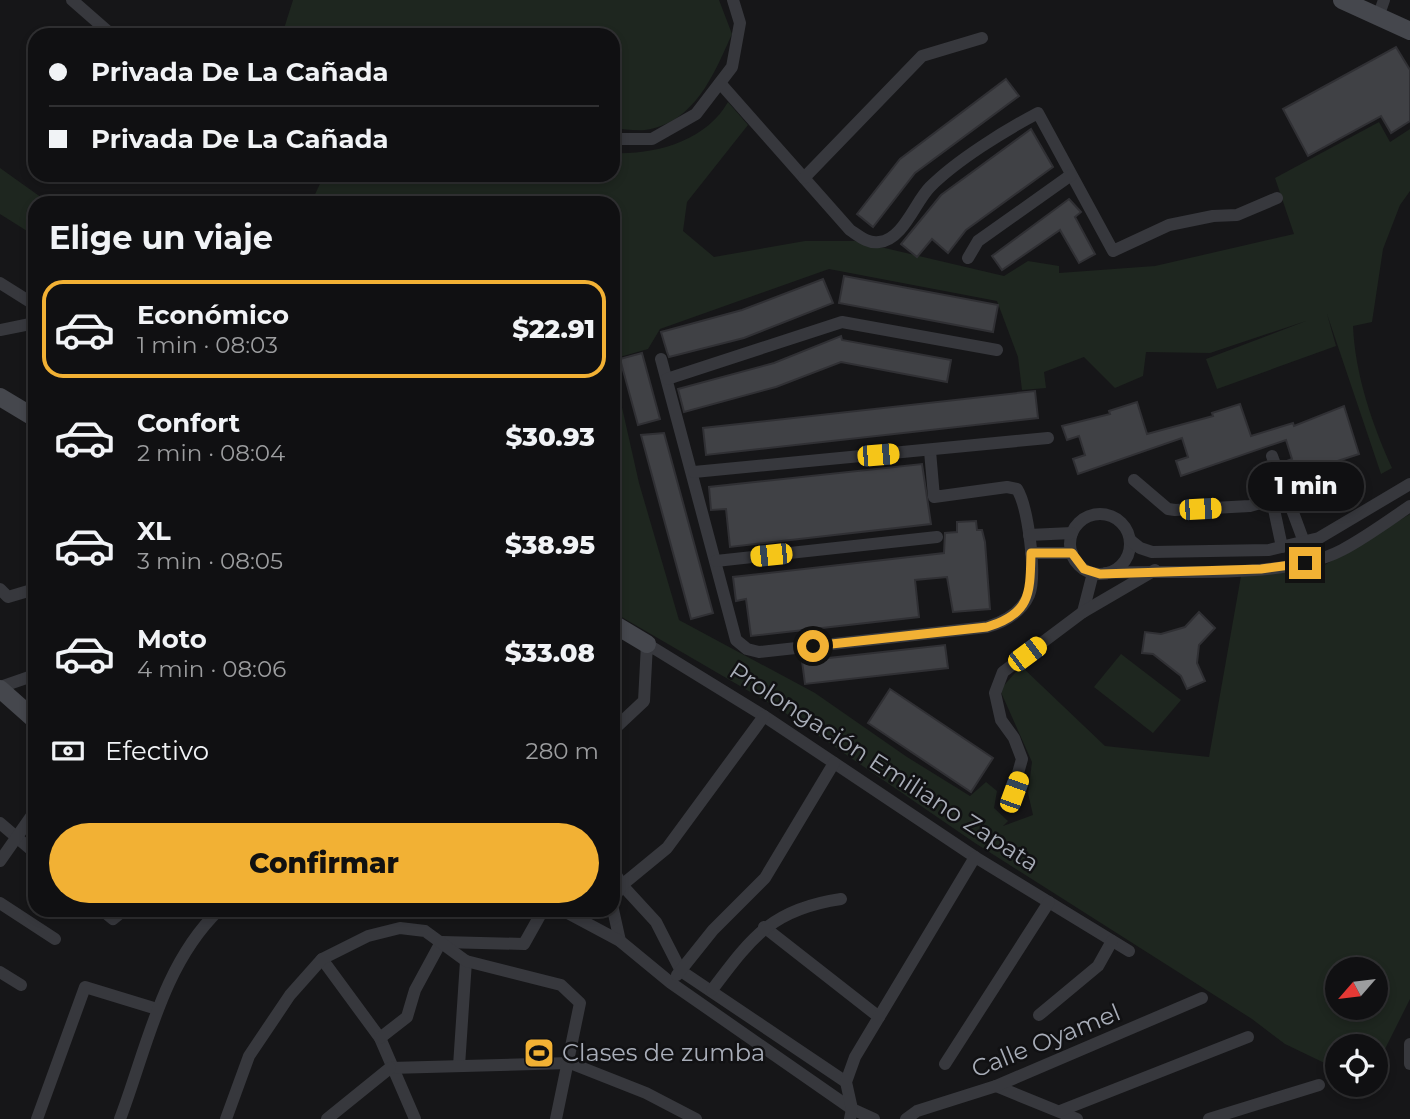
<!DOCTYPE html>
<html lang="es">
<meta charset="utf-8">
<style>
:root{--surface:#101012;--page:#1e1e20;--text:#f1f3f6;--muted:#9c9d9f;--line:#303032;--accent:#f2b134}
body{margin:0;font-family:Montserrat,sans-serif;background:var(--page);color:var(--text);height:100vh;display:flex;flex-direction:column;font-size:26px;white-space:nowrap}
*{box-sizing:border-box;margin:0}
p{font-size:23px;color:var(--muted)}
.icon{flex:none;width:38px;height:38px;fill:none;stroke:currentColor;stroke-width:2;stroke-linecap:round;stroke-linejoin:round}
.map{position:relative;flex:1;overflow:hidden}
.sheet{position:absolute;left:28px;top:196px;width:592px;height:721px;display:flex;flex-direction:column;background:var(--surface);border-radius:21px;box-shadow:0 4px 10px #0003,0 0 0 2px var(--line)}
.sheet>*{flex:none}
.top-card{position:absolute;left:28px;top:28px;width:592px;height:154px;border-radius:21px;box-shadow:0 4px 10px #0003,0 0 0 2px var(--line);display:grid;align-content:center;height:154px;padding:0 21px;background:var(--surface)}
.needle{width:46px;rotate:242deg}
.tools{position:absolute;left:1325px;top:957px;display:grid;gap:14px}
.tools a{display:grid;place-items:center;width:63px;height:63px;border-radius:50%;background:var(--surface);box-shadow:0 4px 10px #0003,0 0 0 2px var(--line);font-size:35px}
.end{position:absolute;width:32px;height:32px;margin:-16px;border:9px solid #f2b134;background:#111;box-shadow:0 0 0 4px #111}
.from{border-radius:50%}
.bubble{position:absolute;height:49px;border-radius:24px;background:var(--surface);box-shadow:0 4px 10px #0003,0 0 0 2px var(--line);font-size:23px;font-weight:800;line-height:49px;text-align:center}
.car{position:absolute;width:21px;height:42px;margin:-21px -10px;border-radius:9px;box-shadow:0 0 5px 2px #0007;background:linear-gradient(#f5c518 24%,#345 0 40%,#f5c518 0 76%,#345 0 86%,#f5c518 0)}
.top-card b{display:flex;align-items:center;gap:24px;height:66px;font-size:26px}
.top-card b+b{border-top:2px solid var(--line)}
.top-card i{width:18px;height:18px;background:var(--text)}
ul{padding:0;list-style:none}
li{display:flex;align-items:center;gap:21px;height:98px;margin:0 14px 10px;padding:0 7px;border:4px solid transparent;border-radius:21px}
li div{flex:1}
li b{display:block;font-size:26px}
li em{font-style:normal;font-weight:800}
li.on{border-color:var(--accent)}
li>.icon{width:63px;height:63px;stroke-width:1.5}
h2{padding:0 21px;font-size:32px;line-height:84px}
.pay{display:flex;align-items:center;gap:18px;height:77px;padding:0 21px;font-size:26px}
.pay p{margin-inline-start:auto}
.button{display:flex;gap:14px;margin-top:auto;padding:14px 21px}
.button a{flex:1;height:80px;border-radius:42px;background:var(--accent);color:#111;font-size:28px;font-weight:800;line-height:80px;text-align:center}
.map>svg:first-child{display:block}
.green{fill:#1e261f;fill-rule:evenodd}
.building{fill:#404145;stroke:#303034;stroke-width:2}
.lines{fill:none;stroke-linecap:round;stroke-linejoin:round}
.street{stroke:#37383d;stroke-width:12}
.secondary{stroke:#45474d;stroke-width:18}
.route{stroke:#f2b134;stroke-width:9}
.labels{text-anchor:middle;stroke-width:5;stroke-linejoin:round;paint-order:stroke}
.street-label{font-size:24px;fill:#a8adb8;stroke:#111113}
.poi-label{font-size:24px;fill:#a8adb8;stroke:#111113;text-anchor:start}
</style>
<div class="map">
<svg width="1410" height="1119" viewBox="0 0 1410 1119">
<rect width="100%" height="100%" fill="#161618"/>
<g class="green">
<path d="M293,0H719L732,34C714,74 695,123 645,130C635,131 623,129 613,128L612,35H282Z"/>
<path d="M728,102L748,125L687,202L683,231L714,257L805,241H855L1004,276L1028,261L1059,266V273L1155,266L1294,234L1275,178L1379,122L1390,142L1410,129V191L1400,205L1383,249L1372,322L1353,326C1355,374 1372,424 1392,468L1381,474L1327,314L1336,346L1217,389L1206,359L1306,321L1210,353L1146,352L1143,376L1115,388L1084,357L1044,372L1046,388L1022,390L1018,357L997,301L829,269L660,329L648,349L613,359L612,203H311L324,175H612L613,153C655,155 706,141 728,102Z"/>
<polygon points="0,168 49,203 35,203 35,236 0,214"/>
<path d="M612,363L639,483L679,620L815,693L907,757L970,796L986,782L997,791L994,808L1008,821L1003,826L1033,815L1028,793L1032,762L1000,690L1021,666L1105,746L1209,757L1241,576L1323,566L1410,514V999L1381,1057L1376,1059V1046H1337V1069L1285,1044L1252,1019L975,843L781,710L613,612ZM1337,970H1376V1008H1337Z"/>
<polygon points="1121,654 1181,700 1153,733 1094,687"/>
</g>
<g class="building">
<polygon points="1396,47 1410,70 1410,121 1391,133 1381,116 1308,156 1283,109"/>
<polygon points="1006,79 1019,96 915,173 873,227 857,214 900,159"/>
<polygon points="1031,129 1053,167 966,230 948,253 932,239 917,257 901,244 941,195"/>
<polygon points="1069,199 1081,212 1075,217 1095,254 1079,263 1060,230 1002,270 992,256"/>
<polygon points="844,276 998,305 993,332 839,303"/>
<polygon points="823,279 833,303 744,338 669,357 667,352 661,332 742,310"/>
<polygon points="841,336 842,340 951,360 947,382 841,362 776,387 684,412 678,389 774,363"/>
<polygon points="642,353 660,419 638,425 620,359"/>
<polygon points="1035,391 1038,418 706,455 703,428"/>
<polygon points="1137,402 1147,434 1213,416 1212,413 1240,404 1251,436 1293,423 1294,426 1344,406 1359,454 1289,477 1284,462 1292,459 1286,440 1181,476 1176,461 1188,457 1182,438 1078,474 1073,459 1085,455 1079,436 1067,440 1062,426 1110,414 1109,411"/>
<polygon points="664,433 713,613 691,619 641,435"/>
<polygon points="922,464 931,524 730,547 726,509 711,510 709,487"/>
<polygon points="976,521 977,530 982,530 985,542 990,609 953,612 947,577 915,580 919,617 751,636 746,599 736,601 733,577 944,553 945,533 957,532 957,522"/>
<polygon points="1199,612 1215,628 1199,645 1197,663 1205,681 1187,689 1181,676 1153,654 1142,653 1145,632 1161,634 1185,627"/>
<polygon points="945,645 948,668 805,684 802,661"/>
<polygon points="890,689 993,758 971,792 868,723"/>
</g>
<g class="lines">
<g class="street">
<polyline points="72,0 112,35"/>
<polyline points="1378,17 1384,0"/>
<path d="M720,83L850,230C859,236 868,244 879,242C903,240 915,202 930,187C957,160 1004,131 1038,113L1113,251L1169,225L1213,216L1237,215L1277,198"/>
<polyline points="612,139 652,139 696,114 732,67 740,23 733,0"/>
<polyline points="804,178 922,56 982,38"/>
<polyline points="968,258 978,241 1071,175"/>
<polyline points="0,283 35,305"/>
<polyline points="0,330 35,323"/>
<path d="M661,359L736,640L747,649L759,652L987,627C1004,622 1021,613 1029,595C1037,575 1028,507 1017,489L1007,487L934,497L930,451"/>
<polyline points="667,379 842,322 997,350"/>
<polyline points="1272,456 1304,542"/>
<polyline points="694,472 1048,438"/>
<polyline points="1134,480 1168,509 1175,510 1250,506 1319,486"/>
<polyline points="1272,500 1282,547"/>
<circle cx="1100" cy="544" r="30"/>
<polyline points="1029,535 1072,533"/>
<polyline points="1130,540 1140,548 1152,552 1269,550 1319,538 1410,484"/>
<polyline points="1031,553 1072,553"/>
<polyline points="716,561 937,537"/>
<path d="M1106,573C1173,569 1283,581 1342,550C1365,538 1388,521 1410,506"/>
<polyline points="0,589 8,597 35,589"/>
<polyline points="1083,612 1093,573"/>
<polyline points="0,687 35,675"/>
<polyline points="612,731 644,701 647,644 764,716 975,857 1129,951"/>
<polyline points="1009,805 1022,759 1014,738 1001,720 995,693 1003,672 1083,612 1155,570"/>
<polyline points="0,823 35,853"/>
<polyline points="0,861 35,811"/>
<polyline points="612,868 622,885 656,922 681,971 846,1082"/>
<polyline points="612,901 622,885 667,848 764,716"/>
<polyline points="0,903 55,939"/>
<polyline points="612,905 620,941"/>
<polyline points="102,910 113,919 124,910"/>
<polyline points="562,910 620,941 671,983 852,1109 874,1119"/>
<polyline points="764,927 879,1017"/>
<polyline points="442,942 524,944 543,910"/>
<polyline points="322,959 380,1038 415,1119"/>
<polyline points="0,972 21,985"/>
<polyline points="677,975 713,930 765,878 834,763"/>
<path d="M712,990C752,937 772,909 841,899"/>
<polyline points="1039,1015 1098,966 1112,941"/>
<polyline points="380,1038 407,1017 415,990 441,942"/>
<polyline points="1410,1044 1410,1064"/>
<polyline points="945,1064 1049,902"/>
<polyline points="459,1066 466,961"/>
<polyline points="390,1068 570,1063 646,1093 696,1119"/>
<polyline points="996,1086 1077,1119"/>
<polyline points="1060,1111 1248,1037"/>
<polyline points="37,1119 85,987 157,1009"/>
<path d="M120,1119C147,1048 162,965 219,910"/>
<polyline points="226,1119 249,1056 290,995 322,959 368,936 400,928 425,931 466,961 561,985 580,1003 556,1119"/>
<polyline points="327,1119 390,1068"/>
<polyline points="850,1119 852,1109 846,1082 855,1057 975,857"/>
<polyline points="906,1119 917,1111 996,1086 1202,998"/>
<polyline points="1209,1119 1319,1085"/>
</g>
<g class="secondary">
<polyline points="1342,0 1410,31"/>
<polyline points="0,397 35,418"/>
<polyline points="612,623 647,644"/>
<polyline points="0,689 35,720"/>
</g>
</g>
<g class="lines">
<path class="route" d="M813,646L987,627C1031,614 1030,593 1031,553H1072L1084,569L1100,574L1261,569L1305,563"/>
</g>
<defs>
<g id="stadium-square" transform="scale(1.575)"><rect x="-9" y="-9" width="18" height="18" rx="4" fill="#f2b134" stroke="#111113"/><path d="M0-5a6.5 5 0 1 0 0 10a6.5 5 0 1 0 0-10ZM-3.5-1.8h7v3.6h-7Z" fill="#111"/></g>
</defs>
<g fill-rule="evenodd">
<use href="#stadium-square" x="539" y="1053"/>
</g>
<g class="labels">
<g class="street-label">
<text transform="translate(884 767) rotate(33)" y="8">Prolongación Emiliano Zapata</text>
<text transform="translate(1046 1041) rotate(-22)" y="8">Calle Oyamel</text>
</g>
<g class="poi-label">
<text x="562" y="1061">Clases de zumba</text>
</g>
</g>
</svg>
<div class="tools">
<a><svg class="needle" viewBox="-14 -14 28 28"><path d="M0-13l5 13h-10z" fill="#e53935"/><path d="M0 13l5-13h-10z" fill="#9c9d9f"/></svg></a>
<a><svg class="icon" aria-label="locate" viewBox="0 0 24 24"><circle cx="12" cy="12" r="6"/><path d="M12 2v4M12 18v4M2 12h4M18 12h4"/></svg></a>
</div>
<i class="end from" style="left:813px;top:646px"></i>
<i class="end" style="left:1305px;top:563px"></i>
<div class="bubble" style="left:1248px;top:462px;width:116px">1 min</div>
<i class="car" style="left:878px;top:455px;rotate:85deg"></i>
<i class="car" style="left:1200px;top:509px;rotate:87deg"></i>
<i class="car" style="left:771px;top:555px;rotate:264deg"></i>
<i class="car" style="left:1027px;top:654px;rotate:53deg"></i>
<i class="car" style="left:1014px;top:792px;rotate:20deg"></i>
<div class="top-card">
<b><i class="from"></i>Privada De La Cañada</b>
<b><i></i>Privada De La Cañada</b>
</div>
<section class="sheet">
<h2>Elige un viaje</h2>
<ul>
<li class="on"><svg class="icon" aria-label="car" viewBox="0 0 24 24"><path d="M5 17H2v-5l4-1 3-4h7l3 4 3 1v5h-3M9 17h6M6 11h13"/><circle cx="7" cy="17" r="2"/><circle cx="17" cy="17" r="2"/></svg><div><b>Económico</b><p>1 min · 08:03</p></div><em>$22.91</em></li>
<li><svg class="icon" aria-label="car" viewBox="0 0 24 24"><path d="M5 17H2v-5l4-1 3-4h7l3 4 3 1v5h-3M9 17h6M6 11h13"/><circle cx="7" cy="17" r="2"/><circle cx="17" cy="17" r="2"/></svg><div><b>Confort</b><p>2 min · 08:04</p></div><em>$30.93</em></li>
<li><svg class="icon" aria-label="car" viewBox="0 0 24 24"><path d="M5 17H2v-5l4-1 3-4h7l3 4 3 1v5h-3M9 17h6M6 11h13"/><circle cx="7" cy="17" r="2"/><circle cx="17" cy="17" r="2"/></svg><div><b>XL</b><p>3 min · 08:05</p></div><em>$38.95</em></li>
<li><svg class="icon" aria-label="car" viewBox="0 0 24 24"><path d="M5 17H2v-5l4-1 3-4h7l3 4 3 1v5h-3M9 17h6M6 11h13"/><circle cx="7" cy="17" r="2"/><circle cx="17" cy="17" r="2"/></svg><div><b>Moto</b><p>4 min · 08:06</p></div><em>$33.08</em></li>
</ul>
<div class="pay"><svg class="icon" aria-label="cash" viewBox="0 0 24 24"><path d="M3 7h18v10H3z"/><circle cx="12" cy="12" r="2"/></svg>Efectivo<p>280 m</p></div>
<div class="button"><a>Confirmar</a></div>
</section>
</div>
